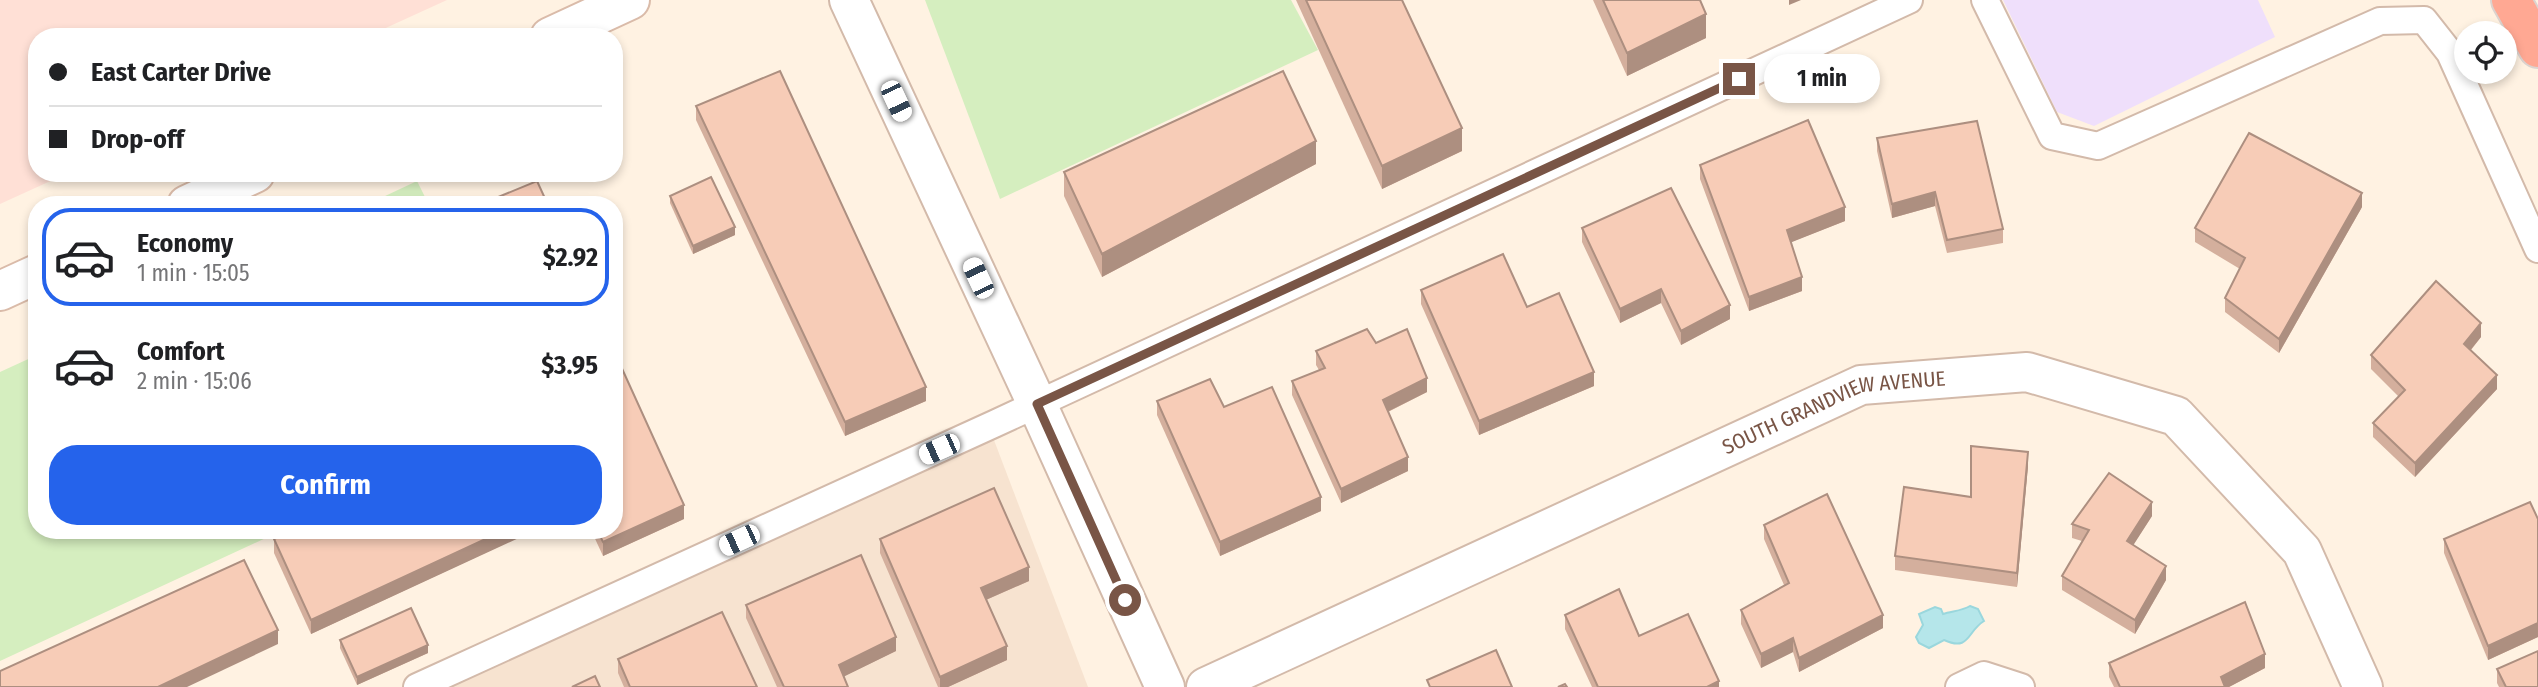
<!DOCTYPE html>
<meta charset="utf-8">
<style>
:root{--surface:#fff;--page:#f2f2f2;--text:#202124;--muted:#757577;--line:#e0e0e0;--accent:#2563eb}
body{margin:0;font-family:"Fira Sans Condensed",sans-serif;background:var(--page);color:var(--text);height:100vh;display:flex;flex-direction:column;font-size:26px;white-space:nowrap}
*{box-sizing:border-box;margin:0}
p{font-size:23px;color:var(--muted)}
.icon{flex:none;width:38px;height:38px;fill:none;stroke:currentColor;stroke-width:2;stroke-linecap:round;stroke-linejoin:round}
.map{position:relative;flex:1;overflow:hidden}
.side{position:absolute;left:28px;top:196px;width:595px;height:343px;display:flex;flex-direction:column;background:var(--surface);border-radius:28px;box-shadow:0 4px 10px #0003}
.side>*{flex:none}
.guide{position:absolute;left:28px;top:28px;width:595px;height:154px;border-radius:28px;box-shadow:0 4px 10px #0003;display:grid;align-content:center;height:154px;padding:0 21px;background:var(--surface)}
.buttons{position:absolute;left:2454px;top:21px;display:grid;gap:14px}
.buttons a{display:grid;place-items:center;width:63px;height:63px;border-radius:50%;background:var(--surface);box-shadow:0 4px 10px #0003;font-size:35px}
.end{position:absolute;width:32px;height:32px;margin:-16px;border:9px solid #795546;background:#fff;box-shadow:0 0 0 4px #fff}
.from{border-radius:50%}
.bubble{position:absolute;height:49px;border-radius:24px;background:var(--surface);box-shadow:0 4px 10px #0003;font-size:23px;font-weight:700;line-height:49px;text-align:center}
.car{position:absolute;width:21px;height:42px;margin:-21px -10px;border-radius:9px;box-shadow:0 0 5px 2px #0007;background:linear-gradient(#fff 24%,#345 0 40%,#fff 0 76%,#345 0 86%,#fff 0)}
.guide b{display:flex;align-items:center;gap:24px;height:66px;font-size:26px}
.guide b+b{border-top:2px solid var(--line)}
.guide i{width:18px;height:18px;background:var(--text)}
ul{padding:12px 0 0;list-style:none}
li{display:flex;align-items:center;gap:21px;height:98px;margin:0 14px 10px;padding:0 7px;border:4px solid transparent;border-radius:28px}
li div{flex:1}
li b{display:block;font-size:26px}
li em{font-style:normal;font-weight:700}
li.selected{border-color:var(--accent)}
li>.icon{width:63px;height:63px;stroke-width:1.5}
.primary-button{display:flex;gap:14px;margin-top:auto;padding:14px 21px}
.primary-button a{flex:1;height:80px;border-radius:28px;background:var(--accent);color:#fff;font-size:28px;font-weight:700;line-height:80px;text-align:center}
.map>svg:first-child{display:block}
.residential{fill:#f7e3d0}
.commercial{fill:#ffe0d6}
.education{fill:#efdffb}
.green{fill:#d5eebf}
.water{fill:#b5e6ea;stroke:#9ad7dd;stroke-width:2}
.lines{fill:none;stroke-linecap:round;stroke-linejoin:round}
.service-casing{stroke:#d3baaa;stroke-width:30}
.minor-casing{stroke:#d3baaa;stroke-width:42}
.secondary-casing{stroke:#dabba9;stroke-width:42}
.motorway-casing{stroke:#dcd3cf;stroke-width:42}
.service{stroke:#fff;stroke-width:26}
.minor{stroke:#fff;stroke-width:38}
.secondary{stroke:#fff;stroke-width:38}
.motorway{stroke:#ffa893;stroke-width:38}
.wall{fill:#d4af9d}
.shaded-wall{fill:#ad8f80}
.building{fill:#f7ccb7;stroke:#ad8f80;stroke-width:2}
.route{stroke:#795546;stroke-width:9}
.labels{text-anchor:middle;stroke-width:5;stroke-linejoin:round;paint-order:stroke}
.street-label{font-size:21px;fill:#795546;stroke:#fff6eb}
</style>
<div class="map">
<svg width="2538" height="687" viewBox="0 0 2538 687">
<rect width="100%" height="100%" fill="#fff2e2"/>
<polygon class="residential" points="989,427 1088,687 417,687"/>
<polygon class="commercial" points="0,0 447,0 366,37 37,37 37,173 68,173 0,204"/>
<polygon class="education" points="2003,0 2258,0 2275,37 2094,126 2057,112"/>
<g class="green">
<polygon points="925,0 1291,0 1318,50 1000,199"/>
<polygon points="417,181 429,205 366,205"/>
<polygon points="37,355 37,530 283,530 0,661 0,372"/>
</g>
<path class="water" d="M1970,606L1978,609L1984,621C1967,631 1970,652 1944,640L1929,648L1919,643L1916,637L1923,625L1919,614L1935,607L1941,609L1943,614C1952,611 1962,611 1970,606Z"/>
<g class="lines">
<g class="service-casing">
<g id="service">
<polyline points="1985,0 2052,136 2098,146 2380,21 2424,20 2450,53 2538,249"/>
<polyline points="417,687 994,424 1909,0"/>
<polyline points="1959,687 1984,675 2021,687"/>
</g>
</g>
<g class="minor-casing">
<g id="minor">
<polyline points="849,0 1037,404 1165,687"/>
<path id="s1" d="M1206,687L1861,385L2027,372L2176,416L2302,551L2363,687"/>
</g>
</g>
<g class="secondary-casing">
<g id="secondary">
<polyline points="550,37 630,0"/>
<polyline points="187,205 255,173"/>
<polyline points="0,291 37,274"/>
</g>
</g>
<g class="motorway-casing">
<polyline id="motorway" points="2511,0 2538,48"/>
</g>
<use href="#service" class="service"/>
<use href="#minor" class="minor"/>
<use href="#secondary" class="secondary"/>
<use href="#motorway" class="motorway"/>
</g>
<g class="wall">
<polygon points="1296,0 1402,0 1462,151 1382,189"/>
<polygon points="1593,0 1700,0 1706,38 1627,76"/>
<polygon points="696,106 926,401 845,436 696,120"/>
<polygon points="1877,138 2003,229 2003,243 1947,253 1935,206 1892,218 1877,151"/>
<polygon points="1316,164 1102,277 1064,196 1064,172"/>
<polygon points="1700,165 1845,221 1791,242 1802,291 1749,311 1700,179"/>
<polygon points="670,196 735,235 693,254 670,203"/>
<polygon points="2362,207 2279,353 2225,312 2225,298 2240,269 2195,242 2195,228"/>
<polygon points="1582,228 1730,319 1681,345 1661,303 1620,323 1582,242"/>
<polygon points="1421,290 1527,307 1594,386 1479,435 1421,304"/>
<polygon points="2481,337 2471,350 2497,389 2415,477 2373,437 2373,423 2399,397 2371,369 2371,355"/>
<polygon points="1376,343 1427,392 1388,412 1408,471 1341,503 1292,395 1292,381 1319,370 1316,365 1316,351"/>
<polygon points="1157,401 1224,407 1321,511 1220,556 1157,415"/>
<polygon points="2028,466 2017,587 1895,570 1895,556 1971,497"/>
<polygon points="2152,516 2133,545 2166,580 2135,634 2062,590 2062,576 2082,541 2072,538 2072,524"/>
<polygon points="684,519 603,556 591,530 614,530"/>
<polygon points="2538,519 2538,637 2488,660 2444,553 2444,539"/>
<polygon points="1764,525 1883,628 1799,672 1793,652 1761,668 1741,624 1741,610 1784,585 1764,539"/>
<polygon points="534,530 311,634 274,553 274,539"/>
<polygon points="880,539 1029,581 986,600 1007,660 948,687 938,687 880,553"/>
<polygon points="746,605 896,651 844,676 848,687 777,687 746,618"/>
<polygon points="1565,615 1719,687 1592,687 1565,629"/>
<polygon points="340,640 428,653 357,685 340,648"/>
<polygon points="618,659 757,687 624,687 618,673"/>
<polygon points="2109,663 2265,668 2229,687 2114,687 2109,677"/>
<polygon points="2497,669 2538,687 2499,687 2497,683"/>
</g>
<g class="shaded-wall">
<polygon points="1789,0 1801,0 1789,5"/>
<polygon points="1706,14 1706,38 1627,76 1627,53"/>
<polygon points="1462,128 1462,151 1382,189 1382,166"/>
<polygon points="1316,141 1316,164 1102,277 1102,254"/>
<polygon points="1935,192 1935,206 1892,218 1892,204"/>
<polygon points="2362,193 2362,207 2279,353 2279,339"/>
<polygon points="1845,207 1845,221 1787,244 1787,230"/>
<polygon points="735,227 735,235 693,254 693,246"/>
<polygon points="1802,277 1802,291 1749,311 1749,297"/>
<polygon points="1661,289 1661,303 1620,323 1620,309"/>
<polygon points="1730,305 1730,319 1681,345 1681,331"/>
<polygon points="2481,323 2481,337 2464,358 2464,344"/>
<polygon points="1594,372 1594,386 1479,435 1479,421"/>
<polygon points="2497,375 2497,389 2415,477 2415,463"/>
<polygon points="1427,378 1427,392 1383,414 1383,400"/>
<polygon points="926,387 926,401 845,436 845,422"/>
<polygon points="2028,452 2028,466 2017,587 2017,573"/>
<polygon points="1408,457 1408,471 1341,503 1341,489"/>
<polygon points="1321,497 1321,511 1220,556 1220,542"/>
<polygon points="2152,502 2152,516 2127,555 2127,541"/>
<polygon points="684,505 684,519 603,556 603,542"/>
<polygon points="505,530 534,531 311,634 311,620"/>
<polygon points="2166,566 2166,580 2135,634 2135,620"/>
<polygon points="1029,567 1029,581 981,602 981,588"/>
<polygon points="1883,615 1883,628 1799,672 1799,658"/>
<polygon points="2538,623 2538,637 2488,660 2488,646"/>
<polygon points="278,630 278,644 187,687 158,687"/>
<polygon points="896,637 896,651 839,679 839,665"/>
<polygon points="1793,638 1793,652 1761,668 1761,654"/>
<polygon points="428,645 428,653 357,685 357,677"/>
<polygon points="1007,646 1007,660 948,687 940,687 940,677"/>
<polygon points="2265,654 2265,668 2229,687 2221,687 2221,677"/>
<polygon points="1719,681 1719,687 1707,687"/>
</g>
<g class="building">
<polygon points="1306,0 1402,0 1462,128 1382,166"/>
<polygon points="1603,0 1700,0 1706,14 1627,53"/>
<polygon points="780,71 926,387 845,422 696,106"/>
<polygon points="1283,71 1316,141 1102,254 1064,172"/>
<polygon points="1808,120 1845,207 1787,230 1802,277 1749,297 1700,165"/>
<polygon points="1977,121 2003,229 1947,240 1935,192 1892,204 1877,138"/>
<polygon points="2249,133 2362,193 2279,339 2225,298 2245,258 2195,228"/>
<polygon points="711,177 735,227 693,246 670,196"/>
<polygon points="537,181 548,205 479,205"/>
<polygon points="1671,188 1730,305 1681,331 1661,289 1620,309 1582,228"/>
<polygon points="1503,254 1527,307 1559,293 1594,372 1479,421 1421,290"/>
<polygon points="2436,281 2481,323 2464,344 2497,375 2415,463 2373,423 2405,390 2371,355"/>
<polygon points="1367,329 1376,343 1407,329 1427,378 1383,400 1408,457 1341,489 1292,381 1325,368 1316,351"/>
<polygon points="614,351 684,505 603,542 597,530 614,530"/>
<polygon points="1210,379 1224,407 1272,387 1321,497 1220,542 1157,401"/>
<polygon points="1971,446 2028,452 2017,573 1895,556 1904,487 1971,497"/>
<polygon points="2109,473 2152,502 2127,541 2166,566 2135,620 2062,576 2089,530 2072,524"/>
<polygon points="994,488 1029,567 981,588 1007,646 940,677 880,539"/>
<polygon points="1827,494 1883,615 1799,658 1793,638 1761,654 1741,610 1789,583 1764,525"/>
<polygon points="2530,502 2538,519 2538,623 2488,646 2444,539"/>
<polygon points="294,530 505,530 311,620 274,539"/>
<polygon points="861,555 896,637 839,665 848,687 784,687 746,605"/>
<polygon points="244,560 278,630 158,687 0,687 0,671"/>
<polygon points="1619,589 1639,636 1688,614 1719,681 1707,687 1598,687 1565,615"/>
<polygon points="2245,602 2265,654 2221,677 2225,687 2120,687 2109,663"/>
<polygon points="411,608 428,645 357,677 340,640"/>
<polygon points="722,612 757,687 630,687 618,659"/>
<polygon points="1496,650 1512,687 1430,687 1427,680"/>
<polygon points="2538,651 2538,687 2506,687 2497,669"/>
<polygon points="595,676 600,687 572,687"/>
<polygon points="1565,684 1567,687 1558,687"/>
</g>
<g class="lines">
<polyline class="route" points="1125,600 1037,404 1739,79"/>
</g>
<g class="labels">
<g class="street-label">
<text dy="7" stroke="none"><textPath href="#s1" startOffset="688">SOUTH GRANDVIEW AVENUE</textPath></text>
</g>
</g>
</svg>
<div class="buttons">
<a><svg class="icon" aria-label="locate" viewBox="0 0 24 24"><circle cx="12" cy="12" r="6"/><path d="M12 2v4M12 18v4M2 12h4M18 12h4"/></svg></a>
</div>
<i class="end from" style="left:1125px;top:600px"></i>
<i class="end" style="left:1739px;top:79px"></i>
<div class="bubble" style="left:1764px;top:54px;width:116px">1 min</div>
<i class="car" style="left:896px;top:101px;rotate:155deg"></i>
<i class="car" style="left:978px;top:278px;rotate:335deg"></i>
<i class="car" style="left:939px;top:449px;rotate:246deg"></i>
<i class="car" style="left:739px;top:540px;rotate:245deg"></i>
<div class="guide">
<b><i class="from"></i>East Carter Drive</b>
<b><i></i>Drop-off</b>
</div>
<section class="side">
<ul>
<li class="selected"><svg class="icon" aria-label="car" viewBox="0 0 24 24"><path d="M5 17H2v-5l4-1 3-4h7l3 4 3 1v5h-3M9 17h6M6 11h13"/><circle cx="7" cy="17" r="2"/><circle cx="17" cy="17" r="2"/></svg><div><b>Economy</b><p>1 min · 15:05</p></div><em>$2.92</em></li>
<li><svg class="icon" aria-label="car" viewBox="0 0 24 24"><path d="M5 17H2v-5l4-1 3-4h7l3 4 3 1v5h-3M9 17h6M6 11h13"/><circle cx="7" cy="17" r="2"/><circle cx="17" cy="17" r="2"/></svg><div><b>Comfort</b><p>2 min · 15:06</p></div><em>$3.95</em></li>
</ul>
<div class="primary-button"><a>Confirm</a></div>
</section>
</div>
